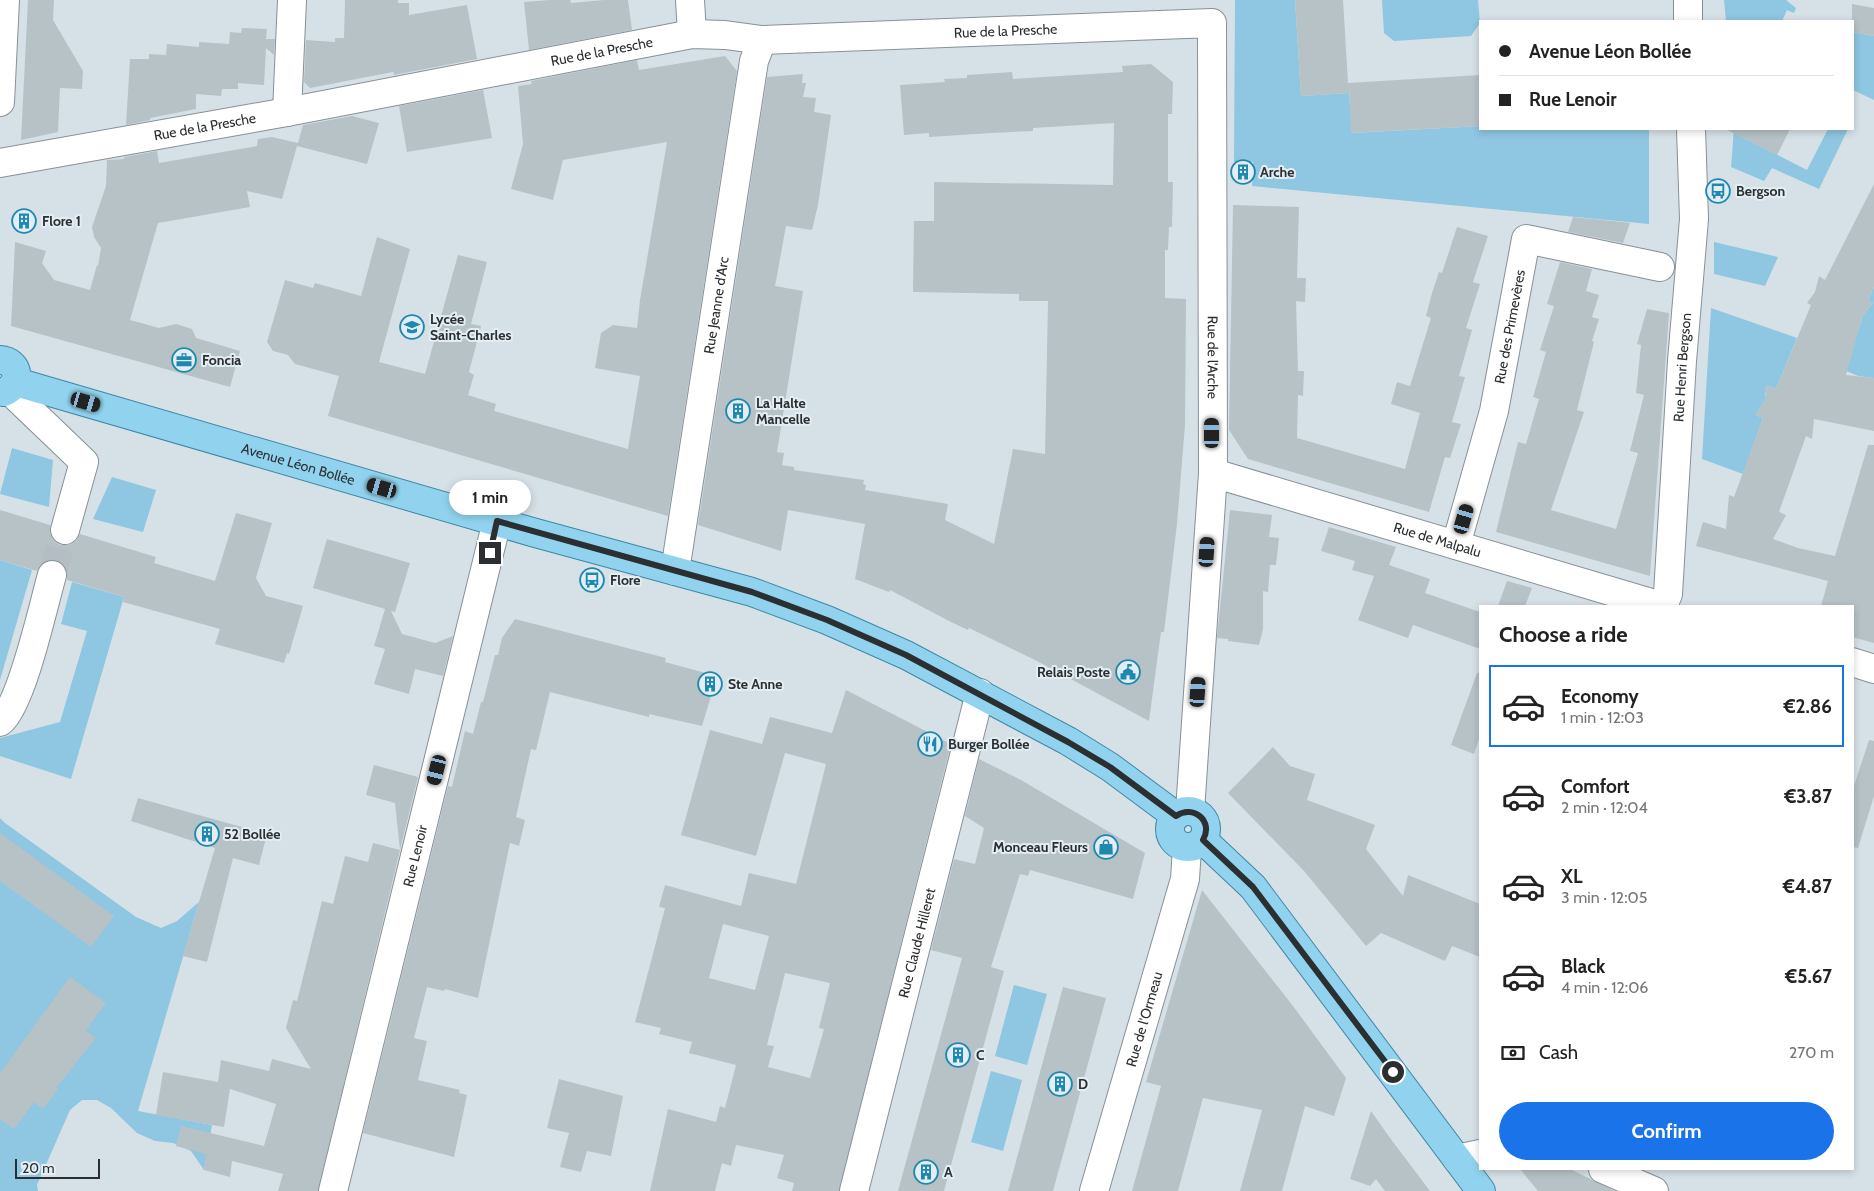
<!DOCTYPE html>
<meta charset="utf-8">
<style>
:root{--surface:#fff;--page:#f2f2f2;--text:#222;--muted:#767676;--line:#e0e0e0;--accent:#1a73e8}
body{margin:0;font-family:Cabin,sans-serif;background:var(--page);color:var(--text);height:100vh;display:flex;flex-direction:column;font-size:19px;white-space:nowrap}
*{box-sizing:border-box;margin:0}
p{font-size:16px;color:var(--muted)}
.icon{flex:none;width:28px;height:28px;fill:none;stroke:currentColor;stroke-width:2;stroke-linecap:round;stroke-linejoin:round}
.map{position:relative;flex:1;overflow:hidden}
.details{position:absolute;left:1479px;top:605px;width:375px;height:565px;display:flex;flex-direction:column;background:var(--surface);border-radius:0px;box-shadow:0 2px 8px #0003}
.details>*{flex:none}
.guide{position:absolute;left:1479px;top:20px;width:375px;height:110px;border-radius:0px;box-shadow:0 2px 8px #0003;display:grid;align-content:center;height:110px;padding:0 20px;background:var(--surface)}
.scale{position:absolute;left:15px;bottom:12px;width:85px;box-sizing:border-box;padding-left:5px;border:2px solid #2b2f31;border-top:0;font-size:14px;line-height:18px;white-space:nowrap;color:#2b2f31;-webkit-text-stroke:4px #e3eef4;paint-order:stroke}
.end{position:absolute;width:22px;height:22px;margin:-11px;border:6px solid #2b2f31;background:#fff;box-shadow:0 0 0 2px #fff}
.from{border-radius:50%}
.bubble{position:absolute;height:35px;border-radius:18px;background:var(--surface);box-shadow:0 2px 8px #0003;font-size:16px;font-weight:700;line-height:35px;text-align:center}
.car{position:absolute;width:15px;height:30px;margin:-15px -8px;border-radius:6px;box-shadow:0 0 4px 1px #0007;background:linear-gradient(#222 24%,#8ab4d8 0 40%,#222 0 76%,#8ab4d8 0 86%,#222 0)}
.guide b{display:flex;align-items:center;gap:18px;height:48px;font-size:19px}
.guide b+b{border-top:1px solid var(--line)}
.guide i{width:12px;height:12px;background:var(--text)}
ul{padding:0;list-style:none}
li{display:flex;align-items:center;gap:15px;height:82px;margin:0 10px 8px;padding:0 10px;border:2px solid transparent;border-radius:0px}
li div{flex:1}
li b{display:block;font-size:19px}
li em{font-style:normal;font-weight:700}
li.current{border-color:var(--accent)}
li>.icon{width:45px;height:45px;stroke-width:1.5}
h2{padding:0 20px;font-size:22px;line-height:60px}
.pay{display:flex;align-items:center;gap:12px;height:55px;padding:0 20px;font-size:19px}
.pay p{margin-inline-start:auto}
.cta{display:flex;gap:10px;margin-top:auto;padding:10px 20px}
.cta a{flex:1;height:58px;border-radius:30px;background:var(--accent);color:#fff;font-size:20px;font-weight:700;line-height:58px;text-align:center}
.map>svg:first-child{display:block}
.grass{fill:#8fc6e1}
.building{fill:#b7c2c7;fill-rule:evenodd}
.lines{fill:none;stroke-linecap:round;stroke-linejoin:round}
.minor-tunnel{stroke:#b4bdc3;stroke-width:28;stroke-dasharray:28 14;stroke-linecap:butt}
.minor-casing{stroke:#879196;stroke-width:30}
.major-casing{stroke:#3d87a5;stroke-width:30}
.minor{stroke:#fff;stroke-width:28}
.major{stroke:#91d3ef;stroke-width:28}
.route{stroke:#2b2f31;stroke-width:6}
.labels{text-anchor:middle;stroke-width:4;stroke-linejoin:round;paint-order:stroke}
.street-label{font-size:14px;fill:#2b2f31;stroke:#e3eef4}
.poi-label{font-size:14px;font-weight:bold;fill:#2b2f31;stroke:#e3eef4;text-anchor:start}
</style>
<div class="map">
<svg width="1874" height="1191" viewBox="0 0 1874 1191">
<rect width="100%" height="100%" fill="#d6e1e7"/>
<g class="grass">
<polygon points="1235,0 1295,0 1301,96 1349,93 1352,133 1480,126 1480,129 1649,129 1649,224 1252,186 1253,162 1234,162"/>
<polygon points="1382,0 1478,0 1480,23 1471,36 1394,41 1384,33"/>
<polygon points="1724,0 1786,0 1796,8 1794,13 1787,10 1782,21 1726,21"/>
<polygon points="1852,32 1874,36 1874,100 1853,90"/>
<polygon points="1734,129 1736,129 1734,133 1807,170 1828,129 1848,129 1819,189 1772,168 1764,181 1731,167"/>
<polygon points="1714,242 1778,257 1765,286 1714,274"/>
<polygon points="1874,287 1874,378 1858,376 1835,366 1859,329 1863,315 1873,303 1868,300"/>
<polygon points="1711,308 1797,338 1776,389 1767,385 1765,396 1767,396 1756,415 1763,418 1743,474 1702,459"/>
<polygon points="12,448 53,460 49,507 0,494"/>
<polygon points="112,477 156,490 143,532 93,519"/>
<polygon points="0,560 32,570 0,680"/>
<polygon points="72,582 124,597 71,779 0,756 0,738 60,722 87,631 61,624"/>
<polygon points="0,818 5,823 136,917 161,928 177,921 199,902 138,1111 212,1125 204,1170 191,1151 173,1143 155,1141 137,1133 111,1108 97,1100 82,1100 70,1110 37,1185 38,1191 0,1191"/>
<polygon points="1014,985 1047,994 1027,1065 995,1056"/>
<polygon points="991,1071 1022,1080 1003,1151 971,1142"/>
</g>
<g class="building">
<polygon points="28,0 54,0 53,20 83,71 82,89 60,88 58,132 21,140"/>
<polygon points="345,0 398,0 398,3 409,3 409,15 467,5 477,59 394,75 393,70 393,72 310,88 304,82 306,40 335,42 335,38 344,38"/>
<polygon points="550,0 570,0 571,3 604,0 628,0 632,30 529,50 524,2"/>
<polygon points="1295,0 1343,0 1348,83 1480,75 1480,126 1351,133 1349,88 1349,93 1301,96"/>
<polygon points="1852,4 1874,8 1874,36 1852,32"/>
<polygon points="242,28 267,29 266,39 275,39 274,55 266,48 264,85 238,83 238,89 222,89 221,96 196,94 196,109 150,118 150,120 126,125 130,59 149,59 149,54 166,55 167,44 199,47 199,42 229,44 230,32 241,33"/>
<polygon points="725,56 737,71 668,516 328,416 339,376 295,364 288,355 273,351 267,342 285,280 313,288 315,283 361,296 377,237 410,249 379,362 425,374 458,255 487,262 471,324 481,326 469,372 474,375 468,395 496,404 494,411 628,449 640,376 595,368 601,333 613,325 637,328 640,300 667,142 563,160 553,200 511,189 523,144 518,86 532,84 531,81 637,60 639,70"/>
<polygon points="1151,64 1173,82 1172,114 1168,114 1168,182 1173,182 1172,227 1169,227 1168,250 1165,250 1165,298 1186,299 1185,425 1177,524 1164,632 1161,632 1149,721 1037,661 969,628 968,630 951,622 890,590 889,592 855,579 865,524 788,510 781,551 698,525 767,77 803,74 802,83 806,83 803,97 816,98 814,112 831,115 818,205 812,230 786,226 776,281 775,286 803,291 777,452 784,453 782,465 794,467 794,470 864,480 863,484 866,485 865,490 948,504 945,520 994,544 1013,449 1045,454 1048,301 1019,301 1019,294 913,292 914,221 934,221 934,182 1113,185 1114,123 1033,128 1033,131 992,133 929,137 929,133 904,135 900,85 945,82 944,79 967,78 967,75 1012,72 1013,79 1123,72 1122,66"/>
<polygon points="483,90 492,138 407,152 399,106"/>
<polygon points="352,116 379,123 367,164 297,146 282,199 247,191 250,207 158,223 130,320 159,328 176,324 192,329 196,338 240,351 230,387 11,326 15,242 46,251 42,263 54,280 90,290 97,265 98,266 101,248 94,237 92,227 106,186 107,160 124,159 124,157 157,151 159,163 257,146 258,139 272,137 298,143 303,125"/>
<polygon points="1725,129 1790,129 1777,155"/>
<polygon points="1874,184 1874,287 1868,300 1873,303 1863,315 1846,375 1874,378 1874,431 1814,419 1812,439 1806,436 1779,512 1786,515 1773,539 1798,548 1835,556 1868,445 1874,445 1874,643 1852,637 1852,606 1821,606 1828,581 1696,546 1703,522 1726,529 1729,495 1734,497 1763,418 1756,415 1765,399 1767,385 1776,389 1811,305 1807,303 1815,292 1819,276 1825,280"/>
<polygon points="1233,205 1299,207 1297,278 1306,278 1305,302 1296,301 1298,371 1304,371 1303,396 1298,395 1297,438 1405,469 1420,413 1391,404 1397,382 1410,386 1431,318 1426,316 1432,293 1439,272 1442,273 1457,227 1488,236 1473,282 1480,284 1466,328 1472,330 1459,376 1465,377 1452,422 1461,424 1450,458 1445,457 1429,512 1248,459 1229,430"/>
<polygon points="1573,217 1613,221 1630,223 1623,243 1568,232"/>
<polygon points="1560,262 1592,269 1586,291 1599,295 1592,317 1599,319 1592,341 1594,342 1577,410 1584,412 1551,510 1616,529 1638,453 1630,451 1644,395 1636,393 1641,345 1637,344 1647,309 1669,313 1650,576 1496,532 1518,442 1526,444 1539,399 1533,397 1546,352 1540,350 1554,306 1547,304"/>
<polygon points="0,510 50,525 50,534 54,541 60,545 69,545 76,541 80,534 156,557 154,563 215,581 236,513 272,523 256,578 266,596 303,606 289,654 287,653 284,663 215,644 220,629 123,602 124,597 67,580 67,571 63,564 57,560 48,560 41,564 37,571 0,560"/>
<polygon points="1230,510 1272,515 1269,537 1279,538 1276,565 1270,565 1268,592 1263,591 1263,629 1259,645 1228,641 1228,639 1217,638"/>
<polygon points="1329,527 1396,547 1389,565 1430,579 1425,593 1480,612 1480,649 1413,625 1408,638 1358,620 1374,576 1352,570 1355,561 1321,551"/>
<polygon points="327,539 410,563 395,612 391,611 402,634 435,643 453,636 443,676 415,669 409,694 374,684 385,649 374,646 385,609 313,588"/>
<polygon points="1507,581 1532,588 1525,606 1498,606"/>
<polygon points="515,619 666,658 665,662 717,676 702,726 649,714 649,717 550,692 536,750 531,749 516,817 525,820 519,846 510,843 478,998 445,989 444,991 427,987 414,1038 427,1041 418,1080 460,1090 459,1093 467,1095 454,1157 363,1133 448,786 452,787 465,731 473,734 481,702 483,702 495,655 498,655 502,638"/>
<polygon points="1477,673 1480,673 1480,736 1474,754 1451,745"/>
<path d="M846,690L951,744L839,1191H792L794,1183L777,1178L784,1155L736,1145L731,1166L722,1163L715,1191H650L668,1109L716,1122L720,1106L725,1108L736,1065L689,1053L692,1042L659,1034L661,1028L635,1022L665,908L659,907L665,885L741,906L749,873L796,884L826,764L785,753L756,856L681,835L710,730L762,744L770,717L832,733ZM723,924L769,936L755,990L709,978ZM785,973L830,983L819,1028L824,1029L810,1078L768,1067L774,1046L767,1045Z"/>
<polygon points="1869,740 1874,741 1874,796 1858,848 1852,847 1852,792"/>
<polygon points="1273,747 1290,766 1315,774 1307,800 1375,825 1366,849 1403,896 1408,875 1480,904 1480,957 1452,946 1445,961 1381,933 1366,946 1304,871 1228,793"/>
<polygon points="979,759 1021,780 1145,853 1133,899 1030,870 1028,876 1020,874 991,967 1004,971 944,1191 898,1191 962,958 931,950 954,859 975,864 984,828 965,816"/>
<polygon points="374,765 418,777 400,850 395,803 366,795"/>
<polygon points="138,798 267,834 259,865 233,858 207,962 183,956 215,848 131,821"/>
<polygon points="0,833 114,916 91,947 0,881"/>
<polygon points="373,843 400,850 318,1191 278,1191 283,1174 232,1161 230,1177 204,1170 206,1154 176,1146 181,1126 264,1146 276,1104 230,1089 224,1127 156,1115 163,1072 218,1082 221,1060 269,1071 272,1059 311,1069 286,1028 293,1000 297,1001 322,901 333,904 345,856 368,862"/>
<polygon points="1202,890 1293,1006 1346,1078 1334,1116 1305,1106 1282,1191 1240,1191 1262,1110 1203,1098 1178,1191 1132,1191 1161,1086 1146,1082"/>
<polygon points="70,977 106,1003 86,1030 96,1038 56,1088 58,1089 43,1109 34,1102 14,1129 0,1119 0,1073"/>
<polygon points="1063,987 1106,998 1053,1191 1008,1191"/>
<polygon points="559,1079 623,1096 611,1156 587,1151 581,1172 560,1167 569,1133 547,1128"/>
<polygon points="1371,1111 1390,1138 1430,1191 1385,1191 1376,1179 1370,1186 1350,1179"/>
<polygon points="1520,1169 1570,1169 1615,1191 1538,1191"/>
</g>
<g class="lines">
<polyline class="minor-tunnel" points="52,575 65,530"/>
<g class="minor-casing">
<g id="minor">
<polyline points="690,0 692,34"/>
<polyline points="1688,0 1688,21"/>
<polyline points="0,102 5,0"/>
<polyline points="287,112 292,0"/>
<path id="s1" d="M0,163L287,112L692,34L725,35L762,40L1212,23L1213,473L1190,811"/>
<polyline points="9,390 84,462 65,530"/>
<path id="s2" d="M1213,473L1661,606"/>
<path id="s3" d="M1456,545L1494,411L1526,239L1660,267"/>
<path id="s4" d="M675,571L754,61L762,40"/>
<path id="s5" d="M1663,606L1668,594L1682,361L1694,219L1691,129"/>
<polyline points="1852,662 1874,669"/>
<path d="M0,722C22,705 43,606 52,575"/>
<polyline points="1457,1159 1480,1154"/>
<polyline points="1603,1169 1654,1191"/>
<path id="s6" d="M333,1191L497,521"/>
<path id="s7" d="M854,1191L980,693"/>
<path id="s8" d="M1094,1191L1185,879L1187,848"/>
</g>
</g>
<g class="major-casing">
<g id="major">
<path d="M0,360C20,361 22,385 4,392"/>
<path id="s9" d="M16,382L532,532L752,592L827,620L906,655L1068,741L1110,767L1176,816"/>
<circle cx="1188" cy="829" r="18"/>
<polyline points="1203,840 1253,887 1481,1191"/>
</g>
</g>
<use href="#minor" class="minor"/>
<use href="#major" class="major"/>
</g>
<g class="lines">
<path class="route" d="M490,553L497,521L752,592L827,620L906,655L1068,742L1110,767L1176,816C1193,804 1214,821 1203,840L1253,887L1393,1072"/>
</g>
<defs>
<g id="building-ring" transform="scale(1.25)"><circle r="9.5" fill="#e3eef4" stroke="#1f88b0" stroke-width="1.5"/><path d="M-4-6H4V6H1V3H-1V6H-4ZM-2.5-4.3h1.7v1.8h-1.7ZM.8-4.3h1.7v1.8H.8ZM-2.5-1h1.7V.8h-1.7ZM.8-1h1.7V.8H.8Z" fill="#1f88b0"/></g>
<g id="bus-ring" transform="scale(1.25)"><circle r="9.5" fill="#e3eef4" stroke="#1f88b0" stroke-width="1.5"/><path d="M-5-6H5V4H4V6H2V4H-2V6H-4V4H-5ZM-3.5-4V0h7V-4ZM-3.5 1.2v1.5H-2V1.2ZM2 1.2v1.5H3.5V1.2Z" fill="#1f88b0"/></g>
<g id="school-ring" transform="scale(1.25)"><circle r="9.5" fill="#e3eef4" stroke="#1f88b0" stroke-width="1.5"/><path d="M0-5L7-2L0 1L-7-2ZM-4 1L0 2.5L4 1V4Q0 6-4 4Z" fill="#1f88b0"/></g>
<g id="office-ring" transform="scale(1.25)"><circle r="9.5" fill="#e3eef4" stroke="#1f88b0" stroke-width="1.5"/><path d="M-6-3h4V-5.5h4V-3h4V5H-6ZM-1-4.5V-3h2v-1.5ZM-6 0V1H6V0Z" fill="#1f88b0"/></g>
<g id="civic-ring" transform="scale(1.25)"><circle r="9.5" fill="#e3eef4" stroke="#1f88b0" stroke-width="1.5"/><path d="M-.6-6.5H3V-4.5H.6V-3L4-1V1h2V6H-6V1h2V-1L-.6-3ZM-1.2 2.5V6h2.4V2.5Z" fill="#1f88b0"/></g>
<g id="restaurant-ring" transform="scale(1.25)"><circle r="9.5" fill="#e3eef4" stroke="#1f88b0" stroke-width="1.5"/><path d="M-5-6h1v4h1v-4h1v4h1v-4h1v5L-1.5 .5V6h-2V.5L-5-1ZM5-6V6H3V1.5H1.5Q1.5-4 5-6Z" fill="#1f88b0"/></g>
<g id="shop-ring" transform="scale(1.25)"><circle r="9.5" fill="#e3eef4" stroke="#1f88b0" stroke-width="1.5"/><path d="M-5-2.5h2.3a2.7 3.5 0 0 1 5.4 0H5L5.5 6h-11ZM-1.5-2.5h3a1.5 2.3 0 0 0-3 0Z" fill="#1f88b0"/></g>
</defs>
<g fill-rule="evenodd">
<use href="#building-ring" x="1243" y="172"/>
<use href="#bus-ring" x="1718" y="191"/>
<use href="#building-ring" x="24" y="221"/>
<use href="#school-ring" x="412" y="327"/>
<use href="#office-ring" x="184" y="360"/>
<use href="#building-ring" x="738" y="411"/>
<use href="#bus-ring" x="592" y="580"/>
<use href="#civic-ring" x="1128" y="672"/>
<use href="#building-ring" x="710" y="684"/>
<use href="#restaurant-ring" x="930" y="744"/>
<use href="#building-ring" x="207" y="834"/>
<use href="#shop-ring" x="1106" y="847"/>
<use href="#building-ring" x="958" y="1055"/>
<use href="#building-ring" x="1060" y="1084"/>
<use href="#building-ring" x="926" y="1172"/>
</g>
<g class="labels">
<g class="street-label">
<text dy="5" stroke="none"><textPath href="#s1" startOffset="1018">Rue de la Presche</textPath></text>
<text dy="5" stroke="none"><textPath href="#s1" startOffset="612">Rue de la Presche</textPath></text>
<text dy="5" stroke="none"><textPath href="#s1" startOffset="208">Rue de la Presche</textPath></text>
<text dy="5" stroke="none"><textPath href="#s4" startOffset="269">Rue Jeanne d'Arc</textPath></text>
<text dy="5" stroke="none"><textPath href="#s3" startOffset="225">Rue des Primevères</textPath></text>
<text dy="5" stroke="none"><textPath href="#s1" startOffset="1559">Rue de l'Arche</textPath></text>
<text dy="5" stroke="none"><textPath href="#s5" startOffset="240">Rue Henri Bergson</textPath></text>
<text dy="5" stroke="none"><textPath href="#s9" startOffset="294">Avenue Léon Bollée</textPath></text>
<text dy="5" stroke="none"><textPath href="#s2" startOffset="234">Rue de Malpalu</textPath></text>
<text dy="5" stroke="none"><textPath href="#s6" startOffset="345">Rue Lenoir</textPath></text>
<text dy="5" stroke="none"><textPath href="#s7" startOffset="256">Rue Claude Hilleret</textPath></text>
<text dy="5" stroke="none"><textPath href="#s8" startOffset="179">Rue de l'Ormeau</textPath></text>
</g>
<g class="poi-label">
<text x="1260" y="177">Arche</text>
<text x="1736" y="196">Bergson</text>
<text x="42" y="226">Flore 1</text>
<text x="430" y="324">Lycée<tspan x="430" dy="16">Saint-Charles</tspan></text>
<text x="202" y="365">Foncia</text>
<text x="756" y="408">La Halte<tspan x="756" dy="16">Mancelle</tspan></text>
<text x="610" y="585">Flore</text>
<text x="1110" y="677" text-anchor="end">Relais Poste</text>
<text x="728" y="689">Ste Anne</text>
<text x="948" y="749">Burger Bollée</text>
<text x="224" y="839">52 Bollée</text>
<text x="1088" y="852" text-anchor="end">Monceau Fleurs</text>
<text x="976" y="1060">C</text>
<text x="1078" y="1089">D</text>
<text x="944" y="1177">A</text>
</g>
</g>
</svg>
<div class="scale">20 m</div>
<i class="end from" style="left:1393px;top:1072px"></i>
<i class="end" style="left:490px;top:553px"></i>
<div class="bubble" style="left:449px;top:480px;width:82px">1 min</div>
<i class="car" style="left:86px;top:402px;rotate:106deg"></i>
<i class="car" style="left:1212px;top:433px;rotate:0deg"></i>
<i class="car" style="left:382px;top:488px;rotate:286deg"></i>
<i class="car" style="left:1464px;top:519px;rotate:16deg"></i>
<i class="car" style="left:1207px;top:552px;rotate:4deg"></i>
<i class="car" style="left:1198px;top:692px;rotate:4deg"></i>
<i class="car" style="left:437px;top:770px;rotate:194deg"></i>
<div class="guide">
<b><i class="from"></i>Avenue Léon Bollée</b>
<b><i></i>Rue Lenoir</b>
</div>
<section class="details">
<h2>Choose a ride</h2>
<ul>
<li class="current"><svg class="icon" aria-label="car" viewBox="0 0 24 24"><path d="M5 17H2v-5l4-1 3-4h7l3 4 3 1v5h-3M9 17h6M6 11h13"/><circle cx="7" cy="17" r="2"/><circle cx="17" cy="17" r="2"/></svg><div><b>Economy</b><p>1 min · 12:03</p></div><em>€2.86</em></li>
<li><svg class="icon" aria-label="car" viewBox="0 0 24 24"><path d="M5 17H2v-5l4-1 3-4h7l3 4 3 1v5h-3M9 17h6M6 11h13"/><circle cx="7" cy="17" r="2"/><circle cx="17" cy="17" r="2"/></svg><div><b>Comfort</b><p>2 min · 12:04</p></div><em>€3.87</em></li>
<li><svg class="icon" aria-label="car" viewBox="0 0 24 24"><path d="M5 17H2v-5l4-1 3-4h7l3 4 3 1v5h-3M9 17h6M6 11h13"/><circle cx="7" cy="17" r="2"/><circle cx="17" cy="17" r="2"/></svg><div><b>XL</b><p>3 min · 12:05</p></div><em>€4.87</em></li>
<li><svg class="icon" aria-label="car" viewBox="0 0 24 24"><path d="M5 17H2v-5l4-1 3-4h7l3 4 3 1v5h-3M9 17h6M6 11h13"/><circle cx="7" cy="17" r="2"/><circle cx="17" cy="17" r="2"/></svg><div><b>Black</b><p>4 min · 12:06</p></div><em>€5.67</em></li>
</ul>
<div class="pay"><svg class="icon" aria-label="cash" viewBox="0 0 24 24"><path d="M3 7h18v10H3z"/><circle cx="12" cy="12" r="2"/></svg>Cash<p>270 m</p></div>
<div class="cta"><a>Confirm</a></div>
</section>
</div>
